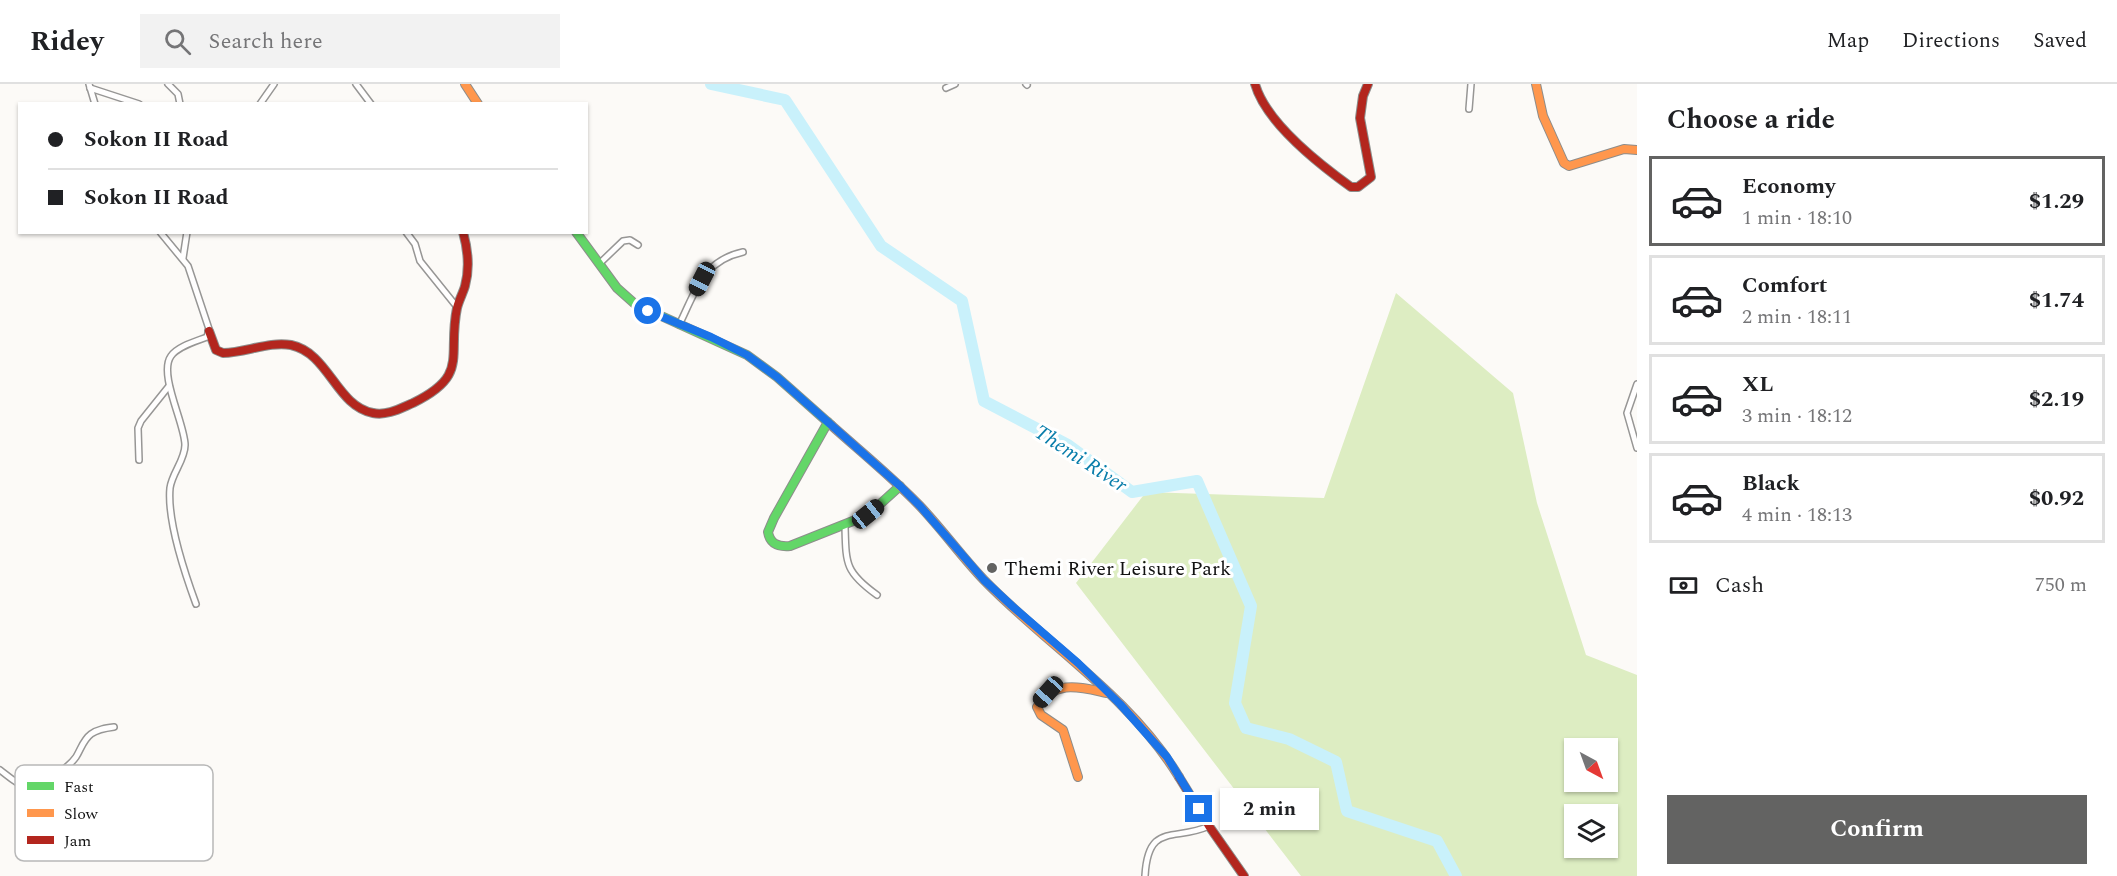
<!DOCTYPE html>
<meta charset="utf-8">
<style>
:root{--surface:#fff;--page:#f2f2f2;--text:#202124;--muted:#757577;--line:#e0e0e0;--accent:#636362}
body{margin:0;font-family:Spectral,serif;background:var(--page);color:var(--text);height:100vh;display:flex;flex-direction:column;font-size:22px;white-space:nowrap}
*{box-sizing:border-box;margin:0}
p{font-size:20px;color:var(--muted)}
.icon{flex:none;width:33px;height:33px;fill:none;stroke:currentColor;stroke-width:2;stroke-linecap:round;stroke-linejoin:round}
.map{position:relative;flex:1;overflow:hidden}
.sheet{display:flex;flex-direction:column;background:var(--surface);width:480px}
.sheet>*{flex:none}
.banner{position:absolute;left:18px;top:18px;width:570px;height:132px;border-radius:0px;box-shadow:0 2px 4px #0004;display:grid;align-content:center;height:132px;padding:0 30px;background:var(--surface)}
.needle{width:39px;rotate:139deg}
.fabs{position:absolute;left:1564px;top:654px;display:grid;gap:12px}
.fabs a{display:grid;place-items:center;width:54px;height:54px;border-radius:0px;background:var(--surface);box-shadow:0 2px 4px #0004;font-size:30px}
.end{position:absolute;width:27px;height:27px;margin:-14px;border:8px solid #1a73e8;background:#fff;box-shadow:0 0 0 3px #fff}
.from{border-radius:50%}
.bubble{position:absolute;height:42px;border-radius:0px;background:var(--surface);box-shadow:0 2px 4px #0004;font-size:20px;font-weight:700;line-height:42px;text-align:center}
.car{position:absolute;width:18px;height:36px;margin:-18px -9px;border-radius:8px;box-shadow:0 0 4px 2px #0007;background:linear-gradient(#222 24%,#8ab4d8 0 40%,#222 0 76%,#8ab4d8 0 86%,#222 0)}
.banner b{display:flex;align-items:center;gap:21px;height:57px;font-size:22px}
.banner b+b{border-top:2px solid var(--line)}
.banner i{width:15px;height:15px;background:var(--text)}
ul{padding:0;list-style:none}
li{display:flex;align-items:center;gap:18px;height:90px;margin:0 12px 9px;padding:0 18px;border:3px solid var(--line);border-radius:0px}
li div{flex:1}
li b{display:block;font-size:22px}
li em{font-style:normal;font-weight:700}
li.active{border-color:var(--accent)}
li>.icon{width:54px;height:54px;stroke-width:1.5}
h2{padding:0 30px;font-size:27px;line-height:72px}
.pay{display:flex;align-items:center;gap:15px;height:66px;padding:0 30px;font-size:22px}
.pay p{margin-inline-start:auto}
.button{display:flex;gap:12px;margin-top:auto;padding:12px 30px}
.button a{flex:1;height:69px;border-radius:0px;background:var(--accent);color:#fff;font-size:24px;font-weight:700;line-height:69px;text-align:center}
header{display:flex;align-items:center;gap:36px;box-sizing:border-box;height:84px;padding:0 30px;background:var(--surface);border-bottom:2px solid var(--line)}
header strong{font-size:28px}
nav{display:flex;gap:33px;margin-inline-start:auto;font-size:21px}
.search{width:420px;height:54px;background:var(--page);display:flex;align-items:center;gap:15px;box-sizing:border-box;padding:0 21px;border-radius:0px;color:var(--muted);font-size:22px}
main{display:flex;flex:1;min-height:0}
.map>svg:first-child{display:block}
.forest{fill:#ddedc2;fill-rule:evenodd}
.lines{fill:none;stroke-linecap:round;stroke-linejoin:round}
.river{stroke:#c9f1fb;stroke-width:12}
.street-casing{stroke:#979695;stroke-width:8}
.fast-casing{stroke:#8d8d8b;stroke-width:10}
.slow-casing{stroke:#8d8d8b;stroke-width:10}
.jam-casing{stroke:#8d8d8b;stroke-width:10}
.street{stroke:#fffefe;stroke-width:5}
.fast{stroke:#63d668;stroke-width:8}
.slow{stroke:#ff974d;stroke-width:8}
.jam{stroke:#b3261e;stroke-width:8}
.route{stroke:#1a73e8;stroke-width:8}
.poi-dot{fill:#636362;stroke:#fff;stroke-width:2}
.labels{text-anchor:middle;stroke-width:6;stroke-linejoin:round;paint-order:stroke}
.poi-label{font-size:20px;fill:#111;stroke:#fff;text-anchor:start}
.water-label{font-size:21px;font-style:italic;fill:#0a7eab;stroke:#fff}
.key{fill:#fff;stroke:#b8b8b8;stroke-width:1.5}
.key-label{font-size:16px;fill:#111}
</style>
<header>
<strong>Ridey</strong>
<div class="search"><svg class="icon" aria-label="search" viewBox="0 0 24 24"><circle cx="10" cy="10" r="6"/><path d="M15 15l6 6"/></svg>Search here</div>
<nav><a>Map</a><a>Directions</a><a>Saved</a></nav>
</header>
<main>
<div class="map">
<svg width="1637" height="792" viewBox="0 0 1637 792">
<rect width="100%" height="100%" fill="#fcfaf7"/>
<path class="forest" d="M1396,209L1513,309L1537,419L1586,571L1637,591V792H1301L1076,499L1146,408L1324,414ZM1575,664H1608V698H1575ZM1575,730H1608V764H1575Z"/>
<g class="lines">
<polyline class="river" points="711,0 785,16 881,162 962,217 984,317 1068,361 1132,408 1197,397 1251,522 1235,619 1246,644 1289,655 1336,678 1347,727 1437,757 1456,792"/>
<g class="street-casing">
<g id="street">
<polyline points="89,0 95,20"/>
<polyline points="168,0 178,10 180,20"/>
<polyline points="356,0 371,20"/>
<polyline points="1026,0 1027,1"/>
<polyline points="90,4 139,20"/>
<polyline points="946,4 955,0"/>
<polyline points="260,20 274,0"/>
<polyline points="1469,25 1471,0"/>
<path d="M160,148L188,182L209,245L207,253C197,257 178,262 171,272C158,290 185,340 185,361C185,376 172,389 170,404C167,436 185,490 196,520"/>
<polyline points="406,148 415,160 420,177 457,223"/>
<polyline points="183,174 187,148"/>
<polyline points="599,180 623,157 630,156 638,161"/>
<path d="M679,241C696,207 702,177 743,168"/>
<polyline points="1637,300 1627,329 1637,364"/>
<polyline points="139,376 138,344 141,337 169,302"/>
<path d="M845,442C846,480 845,488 877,511"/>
<path d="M0,686C7,691 15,699 24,702C37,707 68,684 76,673C81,665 83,656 91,650C98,645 106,644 114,643"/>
<path d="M1145,792C1148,737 1175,758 1209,742"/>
</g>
</g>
<g class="fast-casing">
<g id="fast">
<polyline points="576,148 617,204 635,220 747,271 777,293 831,341"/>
<path d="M828,338L774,434L768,448C770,460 778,463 790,462L868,431L900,402"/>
</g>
</g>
<g class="slow-casing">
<g id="slow">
<polyline points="465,0 478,20"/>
<polyline points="1536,0 1543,32 1564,79 1569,82 1624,65 1637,66"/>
<path d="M831,341C860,367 891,392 919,421C942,445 961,472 984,496C1048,562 1130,612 1179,693"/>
<path d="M1078,693L1063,646L1041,631L1037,623C1056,595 1079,603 1107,609"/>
</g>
</g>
<g class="jam-casing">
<g id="jam">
<path d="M1255,0C1266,39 1319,80 1351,103H1358L1371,93L1360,34L1363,12L1368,0"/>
<path d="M209,247L216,266L223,269C245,269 269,257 291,261C329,269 336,322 373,329C387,332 401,324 413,319C470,291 447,273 457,224C459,216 463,209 465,202C470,184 468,166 463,148"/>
<polyline points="1179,693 1209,742 1244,792"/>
</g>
</g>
<use href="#street" class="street"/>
<use href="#fast" class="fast"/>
<use href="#slow" class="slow"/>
<use href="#jam" class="jam"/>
</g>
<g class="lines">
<polyline class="route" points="648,227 711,253 747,271 777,293 900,402 920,422 984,496 1012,522 1078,579 1120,620 1167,673 1199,725"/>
</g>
<circle class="poi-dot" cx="992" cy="484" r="6"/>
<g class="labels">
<g class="poi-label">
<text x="1004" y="491">Themi River Leisure Park</text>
</g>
<g class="water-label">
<text transform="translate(1081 374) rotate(33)" y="7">Themi River</text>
</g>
</g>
<rect x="15" y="681" width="198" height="96" rx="9" class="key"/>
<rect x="27" y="698" width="27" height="8" fill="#63d668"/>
<rect x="27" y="725" width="27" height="8" fill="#ff974d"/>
<rect x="27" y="752" width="27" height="8" fill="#b3261e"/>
<g class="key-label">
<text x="64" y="708">Fast</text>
<text x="64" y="735">Slow</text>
<text x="64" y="762">Jam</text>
</g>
</svg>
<div class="fabs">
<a><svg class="needle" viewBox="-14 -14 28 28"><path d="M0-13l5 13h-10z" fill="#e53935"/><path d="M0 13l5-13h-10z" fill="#757577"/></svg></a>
<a><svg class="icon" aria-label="layers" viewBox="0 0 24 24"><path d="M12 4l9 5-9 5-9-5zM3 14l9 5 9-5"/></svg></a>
</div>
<i class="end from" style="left:648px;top:227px"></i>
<i class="end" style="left:1199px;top:725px"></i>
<div class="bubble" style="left:1220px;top:704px;width:99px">2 min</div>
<i class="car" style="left:702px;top:195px;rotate:207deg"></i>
<i class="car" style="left:868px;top:430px;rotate:51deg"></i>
<i class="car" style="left:1048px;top:608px;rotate:222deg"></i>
<div class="banner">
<b><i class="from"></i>Sokon II Road</b>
<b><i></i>Sokon II Road</b>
</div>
</div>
<section class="sheet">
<h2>Choose a ride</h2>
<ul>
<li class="active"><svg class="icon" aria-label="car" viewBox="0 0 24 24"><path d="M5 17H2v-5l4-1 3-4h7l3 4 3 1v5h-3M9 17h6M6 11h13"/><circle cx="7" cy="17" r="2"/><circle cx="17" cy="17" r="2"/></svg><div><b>Economy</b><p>1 min · 18:10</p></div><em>$1.29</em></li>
<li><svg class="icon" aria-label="car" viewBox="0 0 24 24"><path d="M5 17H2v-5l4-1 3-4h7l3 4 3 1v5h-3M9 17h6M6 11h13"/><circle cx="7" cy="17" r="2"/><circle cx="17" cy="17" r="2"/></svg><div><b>Comfort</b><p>2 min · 18:11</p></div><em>$1.74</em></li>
<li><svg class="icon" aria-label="car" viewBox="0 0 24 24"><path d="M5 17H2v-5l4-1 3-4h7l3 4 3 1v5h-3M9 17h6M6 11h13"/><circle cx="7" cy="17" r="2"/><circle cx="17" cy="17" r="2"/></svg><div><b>XL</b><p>3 min · 18:12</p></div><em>$2.19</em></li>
<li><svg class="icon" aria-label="car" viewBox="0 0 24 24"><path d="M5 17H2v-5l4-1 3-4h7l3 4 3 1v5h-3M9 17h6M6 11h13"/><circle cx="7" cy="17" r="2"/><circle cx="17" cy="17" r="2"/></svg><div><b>Black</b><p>4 min · 18:13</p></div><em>$0.92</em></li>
</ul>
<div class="pay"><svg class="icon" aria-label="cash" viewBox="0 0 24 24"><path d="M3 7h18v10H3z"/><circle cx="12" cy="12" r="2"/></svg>Cash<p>750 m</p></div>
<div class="button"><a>Confirm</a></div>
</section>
</main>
